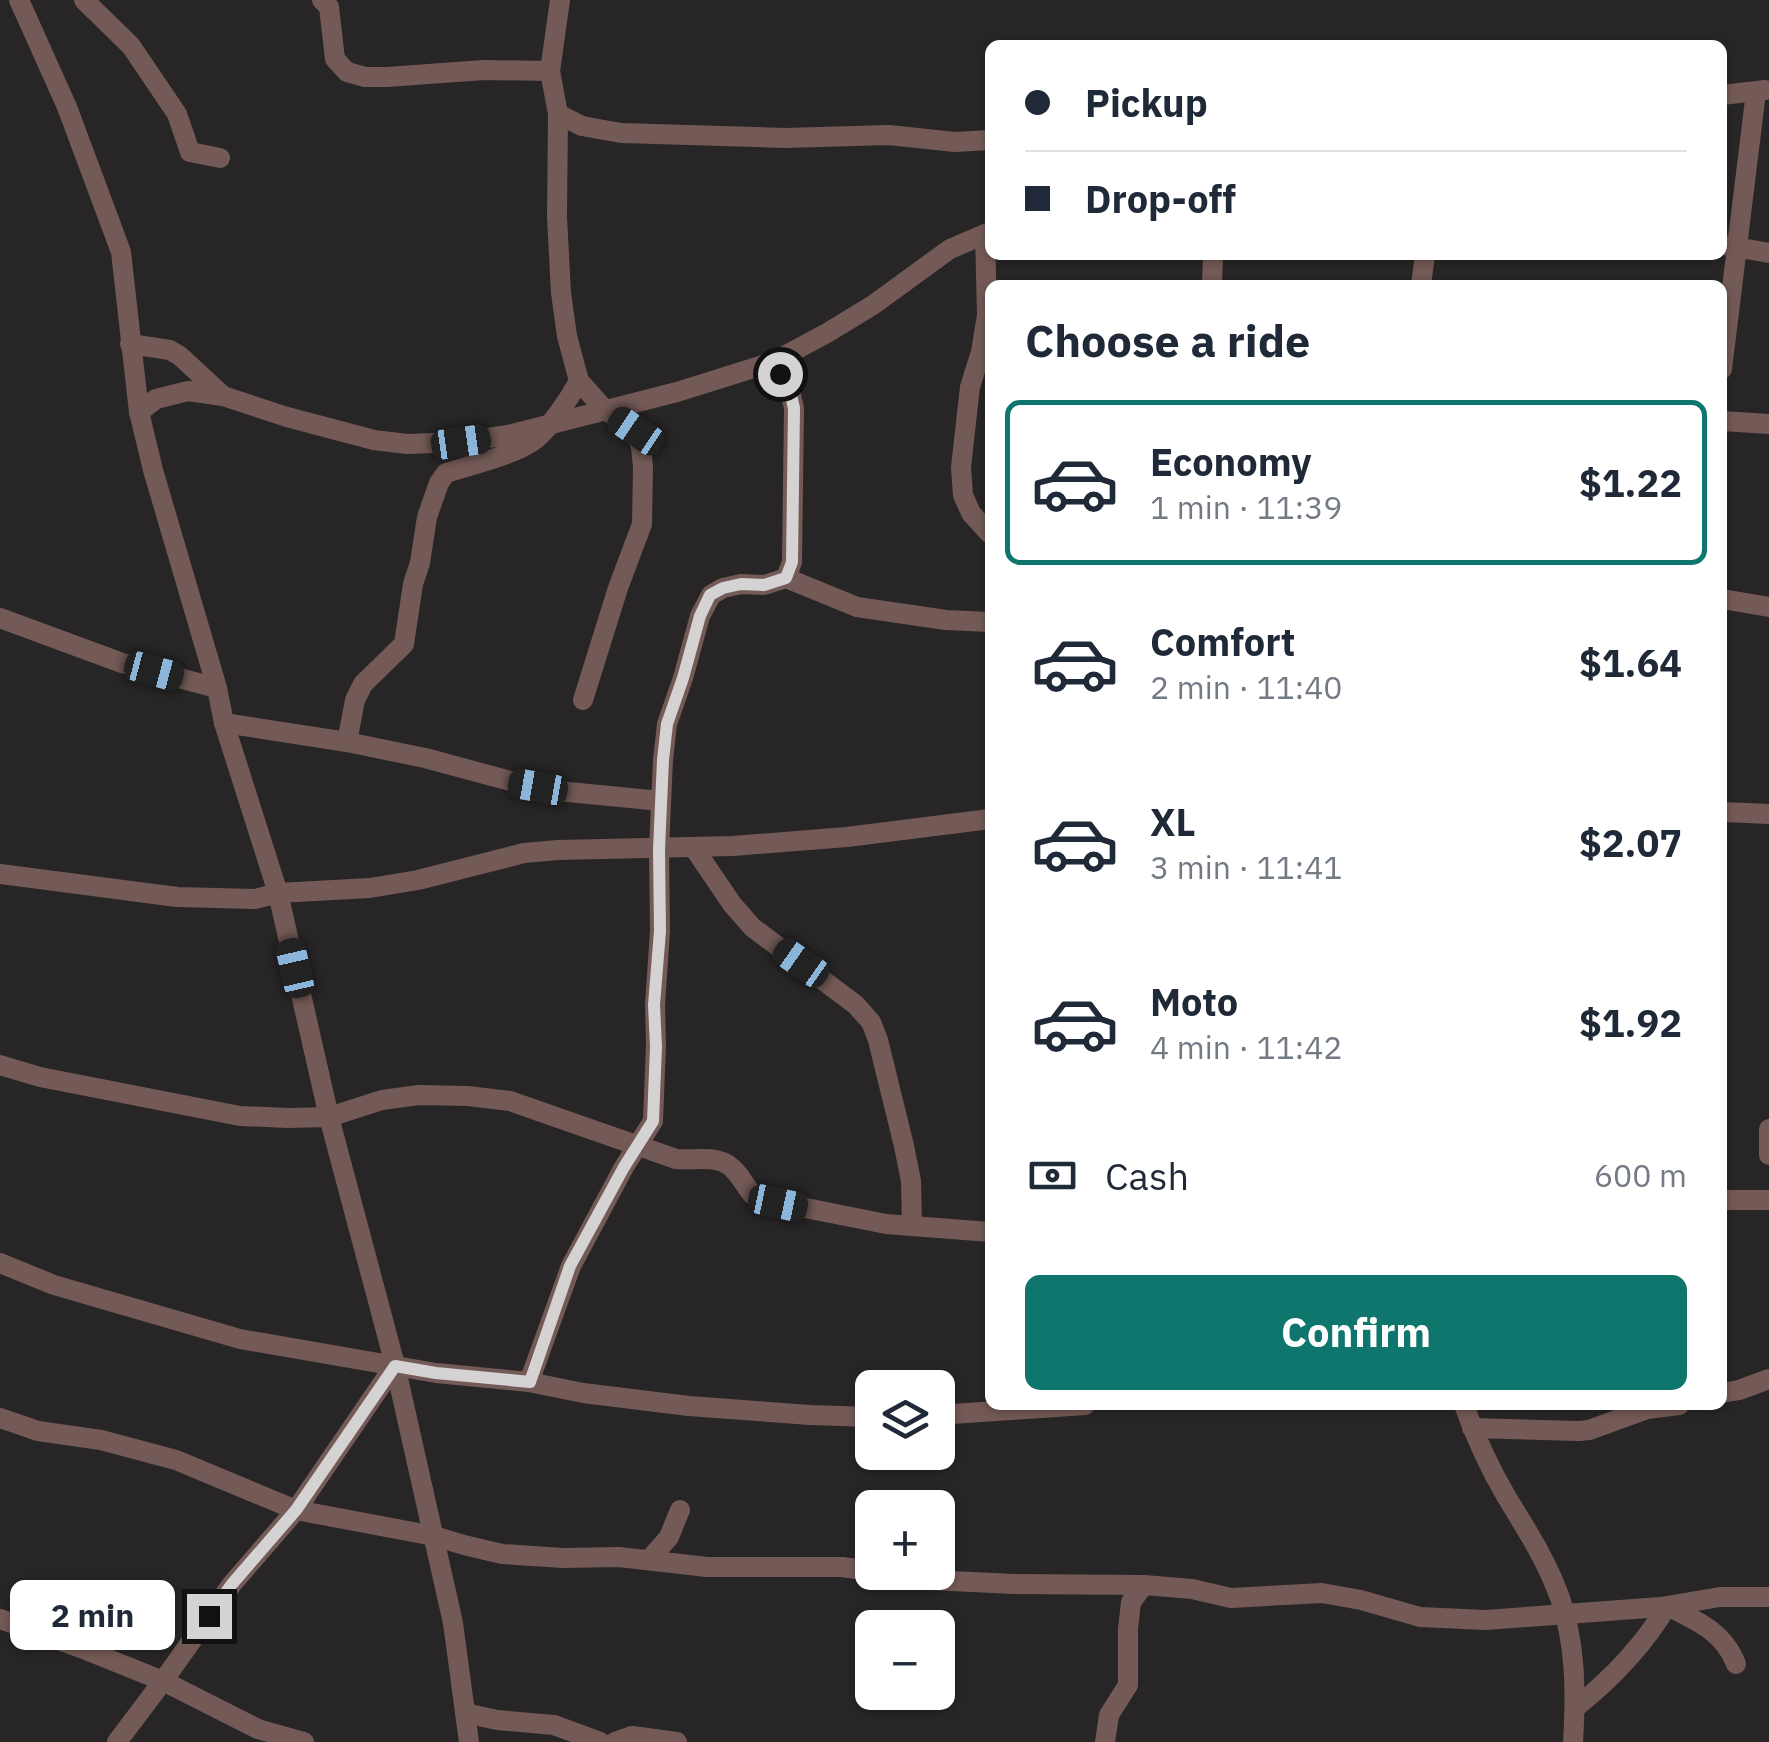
<!DOCTYPE html>
<meta charset="utf-8">
<style>
:root{--surface:#fff;--page:#f6f6f7;--text:#1f2937;--muted:#747a83;--line:#e0e1e3;--accent:#0f766e}
body{margin:0;font-family:"IBM Plex Sans",sans-serif;background:var(--page);color:var(--text);height:100vh;display:flex;flex-direction:column;font-size:38px;white-space:nowrap}
*{box-sizing:border-box;margin:0}
p{font-size:32px;color:var(--muted)}
.icon{flex:none;width:55px;height:55px;fill:none;stroke:currentColor;stroke-width:2;stroke-linecap:round;stroke-linejoin:round}
.map{position:relative;flex:1;overflow:hidden}
.drawer{position:absolute;left:985px;top:280px;width:742px;height:1130px;display:flex;flex-direction:column;background:var(--surface);border-radius:15px;box-shadow:0 2px 8px #0004}
.drawer>*{flex:none}
.hud{position:absolute;left:985px;top:40px;width:742px;height:220px;border-radius:15px;box-shadow:0 2px 8px #0004;display:grid;align-content:center;height:220px;padding:0 40px;background:var(--surface)}
.buttons{position:absolute;left:855px;top:1370px;display:grid;gap:20px}
.buttons a{display:grid;place-items:center;width:100px;height:100px;border-radius:15px;background:var(--surface);box-shadow:0 2px 8px #0004;font-size:50px}
.end{position:absolute;width:45px;height:45px;margin:-22px;border:12px solid #d4d2d3;background:#111;box-shadow:0 0 0 5px #111}
.from{border-radius:50%}
.bubble{position:absolute;height:70px;border-radius:15px;background:var(--surface);box-shadow:0 2px 8px #0004;font-size:32px;font-weight:700;line-height:70px;text-align:center}
.car{position:absolute;width:30px;height:60px;margin:-30px -15px;border-radius:12px;box-shadow:0 0 8px 2px #0007;background:linear-gradient(#222 24%,#8ab4d8 0 40%,#222 0 76%,#8ab4d8 0 86%,#222 0)}
.hud b{display:flex;align-items:center;gap:35px;height:95px;font-size:38px}
.hud b+b{border-top:2px solid var(--line)}
.hud i{width:25px;height:25px;background:var(--text)}
ul{padding:0;list-style:none}
li{display:flex;align-items:center;gap:30px;height:165px;margin:0 20px 15px;padding:0 20px;border:5px solid transparent;border-radius:15px}
li div{flex:1}
li b{display:block;font-size:38px}
li em{font-style:normal;font-weight:700}
li.active{border-color:var(--accent)}
li>.icon{width:90px;height:90px;stroke-width:1.5}
h2{padding:0 40px;font-size:45px;line-height:120px}
.pay{display:flex;align-items:center;gap:25px;height:110px;padding:0 40px;font-size:38px}
.pay p{margin-inline-start:auto}
.action{display:flex;gap:20px;margin-top:auto;padding:20px 40px}
.action a{flex:1;height:115px;border-radius:15px;background:var(--accent);color:#fff;font-size:40px;font-weight:700;line-height:115px;text-align:center}
.map>svg:first-child{display:block}
.lines{fill:none;stroke-linecap:round;stroke-linejoin:round}
.minor{stroke:#735a56;stroke-width:20}
.route{stroke:#d4d2d3;stroke-width:12}
</style>
<div class="map">
<svg width="1769" height="1742" viewBox="0 0 1769 1742">
<rect width="100%" height="100%" fill="#282526"/>
<g class="lines">
<g class="minor">
<polyline points="19,0 67,107 121,252 139,412 153,470 217,688 224,723 278,893 329,1117 395,1365 453,1623 469,1742"/>
<polyline points="84,0 131,46 177,114 190,152 220,158"/>
<polyline points="322,0 329,7 335,59 347,72 365,77 387,77 484,70 550,71"/>
<polyline points="560,0 550,71 558,114 557,217 561,293 567,336 579,381 604,409 636,431 641,447 643,467 642,524 618,588 583,700"/>
<polyline points="1722,95 1765,90"/>
<polyline points="558,114 582,126 621,133 785,138 889,135 955,142 990,140"/>
<polyline points="985,234 987,315 981,352 970,387 961,467 963,495 971,513 990,534"/>
<polyline points="1724,245 1769,253"/>
<polyline points="1212,285 1213,255"/>
<polyline points="1421,285 1425,255"/>
<polyline points="130,344 170,350 180,356 221,394"/>
<polyline points="1722,369 1756,92"/>
<polyline points="139,412 156,399 188,391 223,396 287,417 374,440 407,444 461,442 508,435 677,392 773,362 827,333 873,305 950,249 990,232"/>
<polyline points="1722,421 1769,424"/>
<polyline points="786,578 857,607 946,620 990,622"/>
<polyline points="1722,599 1769,607"/>
<polyline points="0,618 122,663 217,688"/>
<polyline points="224,723 347,742 425,758 518,783 558,791 661,801"/>
<path d="M347,742L355,700L363,684L404,644L413,584L420,563L427,517L439,483L446,473C471,465 516,455 536,439C551,426 569,399 579,381"/>
<polyline points="1722,812 1769,814"/>
<polyline points="694,848 732,904 752,927 856,1005 871,1022 878,1040 904,1146 911,1181 912,1226"/>
<polyline points="0,874 177,897 255,899 278,893 370,888 418,880 524,853 558,850 733,846 847,837 990,819"/>
<path d="M0,1065L40,1077L240,1116L288,1118L329,1117L382,1100L419,1095L468,1096L510,1101L676,1159C698,1161 721,1153 736,1172C744,1181 747,1190 756,1198L886,1224L990,1232"/>
<polyline points="1769,1129 1769,1155"/>
<polyline points="1722,1200 1769,1200"/>
<polyline points="0,1263 54,1285 240,1339 436,1373 529,1382 583,1393 689,1406 810,1415 872,1417"/>
<polyline points="529,1382 571,1266 624,1167 653,1121 656,1045 655,1005 660,931 659,849 663,760 667,724 683,678 700,616 711,595 723,588 741,584 764,585 786,578 792,562 794,408 788,383 773,362"/>
<polyline points="1722,1393 1739,1390 1769,1379"/>
<path d="M1464,1405C1475,1436 1489,1467 1506,1496C1526,1529 1547,1561 1560,1598C1576,1645 1576,1693 1573,1742"/>
<polyline points="938,1415 1085,1405"/>
<polyline points="0,1418 38,1431 101,1440 176,1460 296,1510 434,1536 464,1545 502,1554 563,1558 619,1557 707,1567 842,1567 872,1571"/>
<polyline points="1472,1428 1579,1431 1589,1430 1647,1409 1679,1405"/>
<polyline points="649,1560 669,1537 680,1510"/>
<polyline points="879,1572 931,1580 1014,1584 1144,1585 1192,1589 1231,1598 1322,1593 1361,1600 1420,1617 1485,1620 1661,1607 1720,1597 1769,1597"/>
<polyline points="0,1619 81,1648 163,1681 258,1729 304,1742"/>
<path d="M1575,1708C1610,1680 1644,1645 1667,1606C1696,1620 1724,1632 1736,1664"/>
<polyline points="465,1713 497,1720 554,1725 600,1742"/>
<polyline points="117,1742 163,1681 232,1584 296,1510 395,1365"/>
<polyline points="615,1742 632,1736 677,1742"/>
<polyline points="1105,1742 1109,1715 1128,1685 1128,1629 1131,1602 1144,1585"/>
</g>
</g>
<g class="lines">
<polyline class="route" points="209,1616 232,1584 296,1510 395,1366 436,1373 530,1382 570,1266 624,1167 653,1121 656,1046 654,1005 660,931 659,849 663,760 667,724 683,678 700,616 710,595 723,588 741,584 764,585 786,578 792,562 794,408 788,383 780,374"/>
</g>
</svg>
<div class="buttons">
<a><svg class="icon" aria-label="layers" viewBox="0 0 24 24"><path d="M12 4l9 5-9 5-9-5zM3 14l9 5 9-5"/></svg></a>
<a>+</a>
<a>−</a>
</div>
<i class="end from" style="left:780px;top:374px"></i>
<i class="end" style="left:209px;top:1616px"></i>
<div class="bubble" style="left:10px;top:1580px;width:165px">2 min</div>
<i class="car" style="left:636px;top:431px;rotate:304deg"></i>
<i class="car" style="left:461px;top:442px;rotate:82deg"></i>
<i class="car" style="left:154px;top:671px;rotate:105deg"></i>
<i class="car" style="left:538px;top:787px;rotate:280deg"></i>
<i class="car" style="left:801px;top:963px;rotate:305deg"></i>
<i class="car" style="left:295px;top:968px;rotate:347deg"></i>
<i class="car" style="left:778px;top:1203px;rotate:102deg"></i>
<div class="hud">
<b><i class="from"></i>Pickup</b>
<b><i></i>Drop-off</b>
</div>
<section class="drawer">
<h2>Choose a ride</h2>
<ul>
<li class="active"><svg class="icon" aria-label="car" viewBox="0 0 24 24"><path d="M5 17H2v-5l4-1 3-4h7l3 4 3 1v5h-3M9 17h6M6 11h13"/><circle cx="7" cy="17" r="2"/><circle cx="17" cy="17" r="2"/></svg><div><b>Economy</b><p>1 min · 11:39</p></div><em>$1.22</em></li>
<li><svg class="icon" aria-label="car" viewBox="0 0 24 24"><path d="M5 17H2v-5l4-1 3-4h7l3 4 3 1v5h-3M9 17h6M6 11h13"/><circle cx="7" cy="17" r="2"/><circle cx="17" cy="17" r="2"/></svg><div><b>Comfort</b><p>2 min · 11:40</p></div><em>$1.64</em></li>
<li><svg class="icon" aria-label="car" viewBox="0 0 24 24"><path d="M5 17H2v-5l4-1 3-4h7l3 4 3 1v5h-3M9 17h6M6 11h13"/><circle cx="7" cy="17" r="2"/><circle cx="17" cy="17" r="2"/></svg><div><b>XL</b><p>3 min · 11:41</p></div><em>$2.07</em></li>
<li><svg class="icon" aria-label="car" viewBox="0 0 24 24"><path d="M5 17H2v-5l4-1 3-4h7l3 4 3 1v5h-3M9 17h6M6 11h13"/><circle cx="7" cy="17" r="2"/><circle cx="17" cy="17" r="2"/></svg><div><b>Moto</b><p>4 min · 11:42</p></div><em>$1.92</em></li>
</ul>
<div class="pay"><svg class="icon" aria-label="cash" viewBox="0 0 24 24"><path d="M3 7h18v10H3z"/><circle cx="12" cy="12" r="2"/></svg>Cash<p>600 m</p></div>
<div class="action"><a>Confirm</a></div>
</section>
</div>
